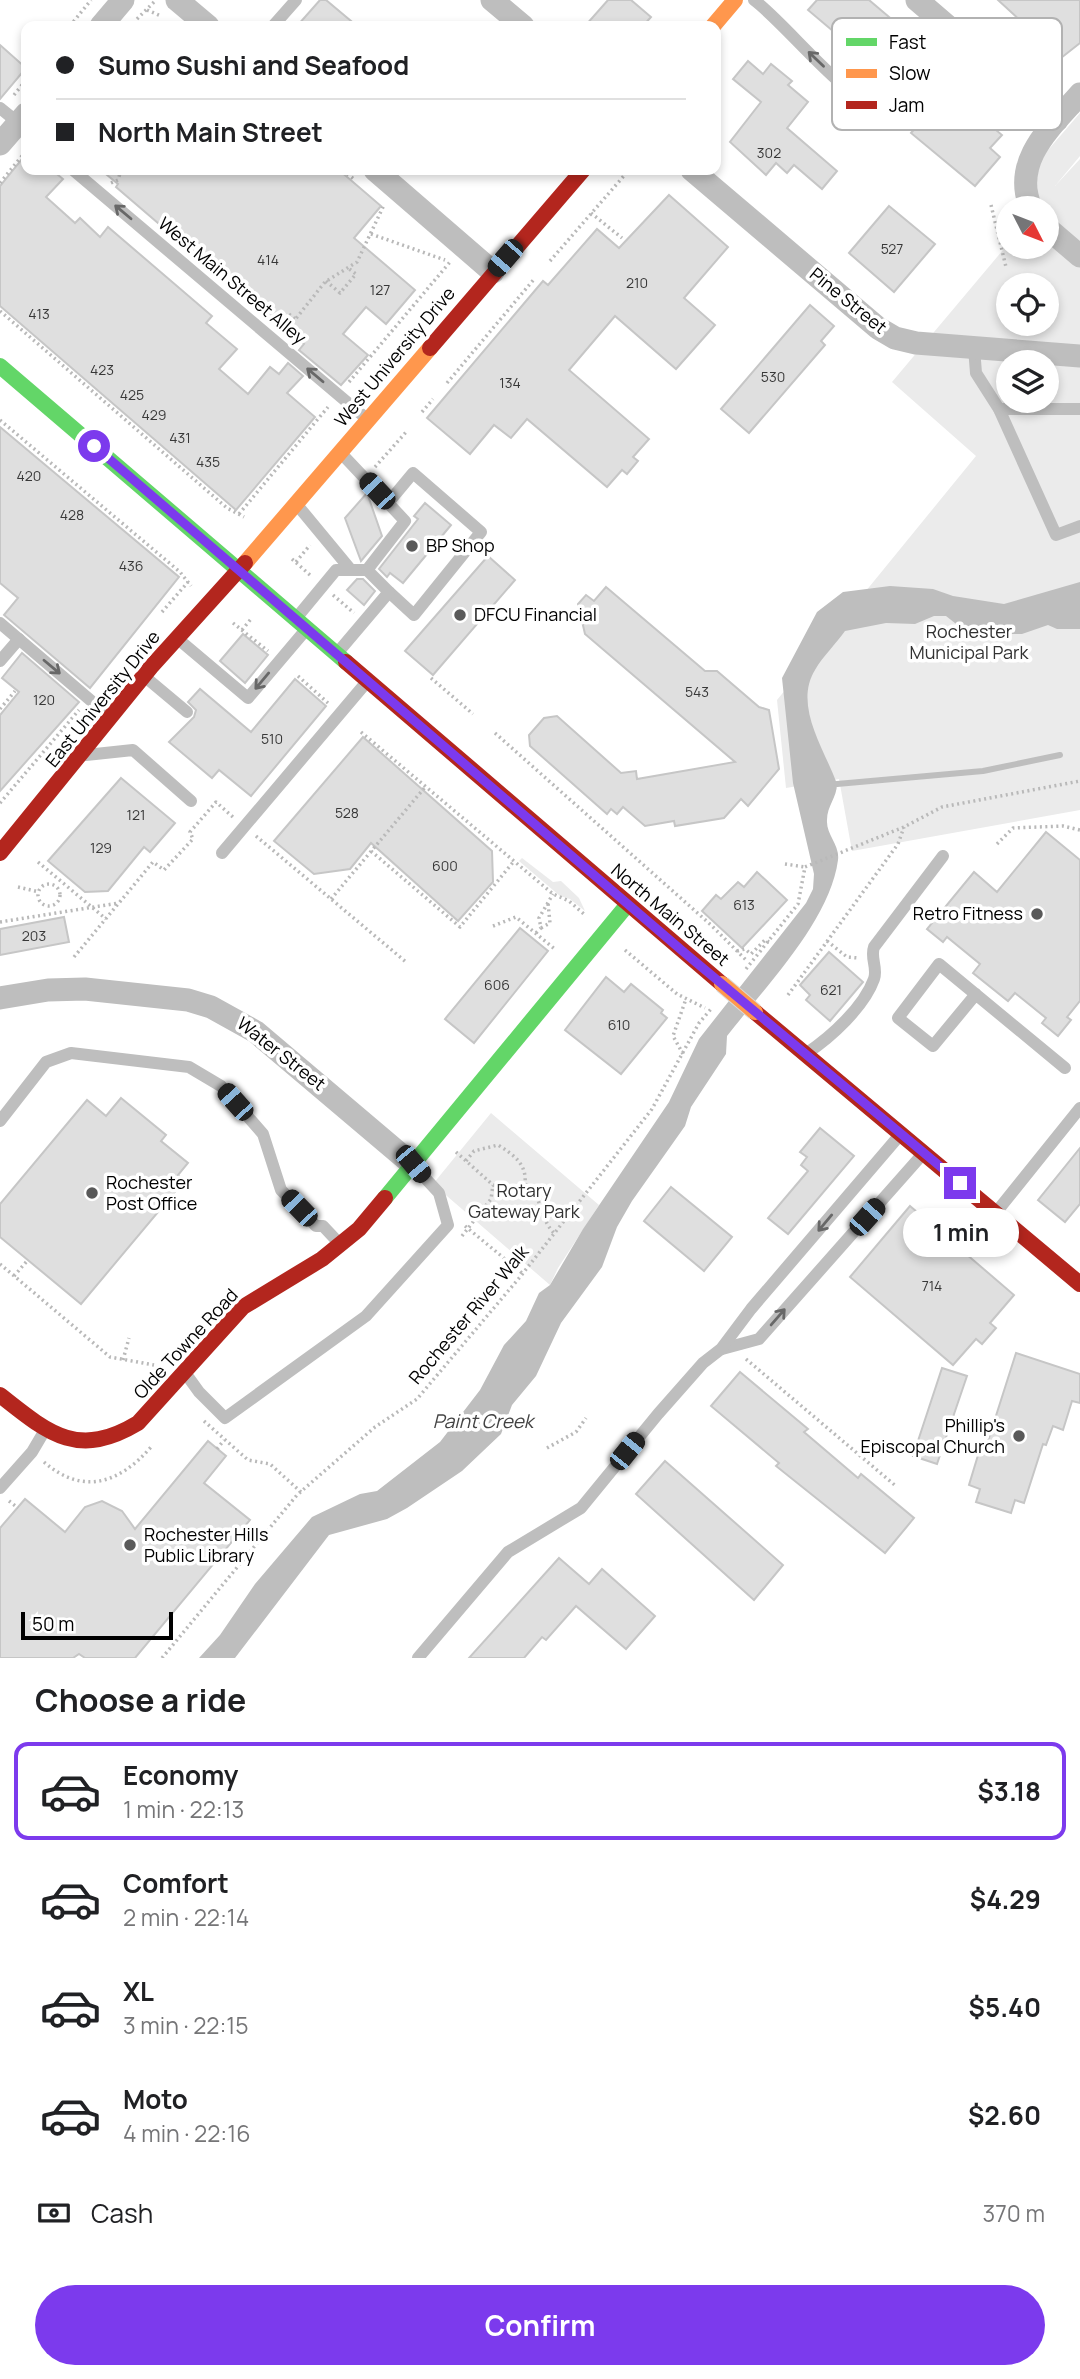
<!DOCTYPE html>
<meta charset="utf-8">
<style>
:root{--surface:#fff;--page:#f2f2f2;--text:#202124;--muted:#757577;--line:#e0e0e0;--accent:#7c3aed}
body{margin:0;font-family:Manrope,sans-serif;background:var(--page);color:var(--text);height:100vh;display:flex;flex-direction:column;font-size:26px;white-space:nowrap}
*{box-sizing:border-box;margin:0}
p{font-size:23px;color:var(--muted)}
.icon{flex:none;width:38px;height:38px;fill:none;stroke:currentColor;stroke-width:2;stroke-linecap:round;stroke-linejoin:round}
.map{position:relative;height:1658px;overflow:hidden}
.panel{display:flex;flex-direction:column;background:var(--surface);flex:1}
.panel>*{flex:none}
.hud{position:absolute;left:21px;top:21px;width:700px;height:154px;border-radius:14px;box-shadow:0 4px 10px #0003;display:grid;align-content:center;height:154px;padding:0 35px;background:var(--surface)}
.needle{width:46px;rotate:132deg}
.tools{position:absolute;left:996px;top:196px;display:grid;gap:14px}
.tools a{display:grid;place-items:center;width:63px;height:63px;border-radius:50%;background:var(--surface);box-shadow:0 4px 10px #0003;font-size:35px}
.scale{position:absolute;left:21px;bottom:18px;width:152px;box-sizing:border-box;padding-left:7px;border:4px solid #000;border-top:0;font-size:19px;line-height:24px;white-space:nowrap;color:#000;-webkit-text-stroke:5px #fff;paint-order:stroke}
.end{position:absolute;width:32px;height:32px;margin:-16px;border:9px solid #7c3aed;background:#fff;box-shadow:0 0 0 4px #fff}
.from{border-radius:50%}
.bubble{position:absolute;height:49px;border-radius:24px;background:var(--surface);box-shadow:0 4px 10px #0003;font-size:23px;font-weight:700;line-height:49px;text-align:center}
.car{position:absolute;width:21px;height:42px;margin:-21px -10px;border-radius:9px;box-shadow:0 0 5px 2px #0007;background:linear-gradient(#222 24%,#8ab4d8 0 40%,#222 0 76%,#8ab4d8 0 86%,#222 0)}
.hud b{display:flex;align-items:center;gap:24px;height:66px;font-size:26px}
.hud b+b{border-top:2px solid var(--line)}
.hud i{width:18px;height:18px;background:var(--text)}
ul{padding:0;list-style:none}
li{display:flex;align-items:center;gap:21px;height:98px;margin:0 14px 10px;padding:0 21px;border:4px solid transparent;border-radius:14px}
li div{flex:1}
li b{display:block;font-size:26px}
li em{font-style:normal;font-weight:700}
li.on{border-color:var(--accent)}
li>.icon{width:63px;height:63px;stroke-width:1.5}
h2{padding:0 35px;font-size:32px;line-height:84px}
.pay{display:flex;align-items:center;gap:18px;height:77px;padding:0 35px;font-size:26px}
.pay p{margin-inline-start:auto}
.primary-button{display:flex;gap:14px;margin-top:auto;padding:14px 35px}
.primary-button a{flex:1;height:80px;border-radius:42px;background:var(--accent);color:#fff;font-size:28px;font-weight:700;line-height:80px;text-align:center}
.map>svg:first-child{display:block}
.green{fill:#ebebeb;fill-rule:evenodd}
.water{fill:#bebebe}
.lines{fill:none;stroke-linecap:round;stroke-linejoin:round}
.stream{stroke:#bebebe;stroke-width:6}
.building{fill:#dfdfdf;stroke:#c6c6c6;stroke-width:2}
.path{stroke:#b9b9b9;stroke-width:3.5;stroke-dasharray:2 3.5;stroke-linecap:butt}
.lane{stroke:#bebebe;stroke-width:12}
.street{stroke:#bebebe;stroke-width:23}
.fast{stroke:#63d668;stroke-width:16}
.slow{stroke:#ff974d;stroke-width:16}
.jam{stroke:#b3261e;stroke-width:16}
.slow-bridge-casing{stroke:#dbdbdb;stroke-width:18;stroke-linecap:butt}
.slow-bridge{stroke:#ff974d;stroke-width:16}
.oneway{stroke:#686868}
.route{stroke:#7c3aed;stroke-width:9}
.poi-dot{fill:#595959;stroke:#fff;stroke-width:2.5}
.labels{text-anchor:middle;stroke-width:7;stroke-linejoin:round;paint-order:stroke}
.number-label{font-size:14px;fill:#383838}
.street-label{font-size:18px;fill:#000;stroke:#fff}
.poi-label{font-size:18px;fill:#000;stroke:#fff;text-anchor:start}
.park-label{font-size:18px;fill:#323232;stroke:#fff}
.water-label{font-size:19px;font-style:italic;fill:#434343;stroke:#fff}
.key{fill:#fff;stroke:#b2b2b2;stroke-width:2}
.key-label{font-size:19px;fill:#000}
</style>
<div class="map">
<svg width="1080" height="1658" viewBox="0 0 1080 1658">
<rect width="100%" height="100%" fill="#fff"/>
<g class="green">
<path d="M1080,113V156L1055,186L1080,159V810L852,851L839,779L786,788L777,700L976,456L892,382L1008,244L1046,247V208H1039L1036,164ZM1008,285H1046V324H1008ZM1008,362H1046V401H1008Z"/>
<polygon points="522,858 553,882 561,881 579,898 585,911 570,899 560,896 519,861"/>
<polygon points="491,1113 599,1205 558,1268 550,1285 433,1184"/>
</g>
<path class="water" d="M1080,582V629H1057L1048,625L1022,634H994L965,631L946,616H934L915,624L886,623L845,631C836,644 823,656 815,670C793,706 825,750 837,784C837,797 827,806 827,820C826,835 840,845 838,860C830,921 765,987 727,1036L726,1054L691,1107L685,1126L632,1201L617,1227L602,1267L561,1323L536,1376L512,1405L501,1434L462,1471L407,1508L387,1519L329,1535L235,1658H199L220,1635L255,1584L312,1517L360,1494L377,1491L440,1442L480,1390L504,1345L526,1321L539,1293L550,1285L583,1229L669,1102L699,1039L806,903L813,889L814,874L793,783L782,678L817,612L843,592L890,586L933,589L953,596L1004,604Z"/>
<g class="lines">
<polyline class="stream" points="837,784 983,771 1060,755"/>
</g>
<g class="building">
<polygon points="320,0 326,0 357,26 297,26"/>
<polygon points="608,0 631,0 651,17 643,26 585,26"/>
<polygon points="817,0 869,0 921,44 891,80 808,10"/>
<polygon points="998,0 1080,0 1080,43 1061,58"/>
<polygon points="0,45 26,68 0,99"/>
<polygon points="748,61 763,74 771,64 792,81 788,85 808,102 787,128 837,171 822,189 794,165 787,173 776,163 766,175 730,142 761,102 733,79"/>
<polygon points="948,90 1002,135 990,148 1000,157 975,186 911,133"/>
<polygon points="26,154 26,170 52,170 63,179 46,197 75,223 80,218 100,237 108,227 212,316 206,323 237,349 219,369 248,394 270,367 279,374 288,363 303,376 287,393 315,417 236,510 0,306 0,186"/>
<polygon points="101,170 339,170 381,206 354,238 415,290 386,324 366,307 343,334 368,355 341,385 299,350 304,344 280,324 278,326 116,187 118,184"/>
<polygon points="669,195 728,247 684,298 715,325 676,369 615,316 569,370 649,439 633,457 638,461 627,474 622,470 607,487 527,419 511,438 494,425 470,454 427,418 543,281 548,285 597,229 619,248"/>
<polygon points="889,206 935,244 894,292 849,253"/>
<polygon points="810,305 834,326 821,341 825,345 749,433 721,409"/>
<polygon points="0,427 179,577 90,688 4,615 18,598 0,583"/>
<polygon points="367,493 382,536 361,561 345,518"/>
<polygon points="425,503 451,525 403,583 390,573 387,577 379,569 418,519 414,516"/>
<polygon points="488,556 515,580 433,675 405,651"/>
<polygon points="357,579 363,579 375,591 364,605 347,590"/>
<polygon points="606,587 705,671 717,671 759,707 769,710 779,769 748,806 741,799 724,818 675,826 674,821 645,826 623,807 617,814 611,809 607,814 530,746 529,735 544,718 557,716 621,773 636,771 637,779 735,762 585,634 578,604 586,595 594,601"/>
<polygon points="243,634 268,655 245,683 220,661"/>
<polygon points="22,653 79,702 0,791 0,715 19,692 2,678"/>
<polygon points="295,679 326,706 251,796 219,770 212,778 169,742 194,717 196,710 188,702 200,689 251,732"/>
<polygon points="363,737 492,851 493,882 458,921 371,843 350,869 314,874 274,841"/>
<polygon points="121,778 175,823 150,852 144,847 108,891 85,892 48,861"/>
<polygon points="1046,832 1080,860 1080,1001 1067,1017 1071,1020 1058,1036 1042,1023 1046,1018 1015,993 1008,1001 973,973 980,964 947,937 943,942 927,929 974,872 997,892"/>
<polygon points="757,872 787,900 742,948 702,911 716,895 721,899 738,882 744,887"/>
<polygon points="64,917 69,942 0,955 0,929"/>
<polygon points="520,928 548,951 474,1043 445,1019"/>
<polygon points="829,952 863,982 830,1021 806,1000 810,995 800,985"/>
<polygon points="606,977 624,992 631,984 663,1010 661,1013 667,1018 621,1074 565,1030"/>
<polygon points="121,1098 166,1135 161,1141 188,1163 178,1175 184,1181 81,1304 0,1237 0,1204 87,1100 106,1116"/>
<polygon points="820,1128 854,1156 788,1234 768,1218 808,1171 801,1165 807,1157 800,1152"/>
<polygon points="1080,1148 1080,1204 1065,1222 1038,1200"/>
<polygon points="671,1187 732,1237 704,1271 644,1221"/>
<polygon points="910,1206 1014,1295 990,1323 996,1328 982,1344 976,1339 953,1365 850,1277"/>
<polygon points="1016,1353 1080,1374 1080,1403 1072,1401 1063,1430 1053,1426 1046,1445 1043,1444 1024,1503 1015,1500 1011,1513 976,1502 980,1489 969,1485 982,1442 987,1444"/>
<polygon points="942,1368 967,1376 937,1464 913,1456"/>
<polygon points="740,1372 808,1429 804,1432 858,1478 861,1474 914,1518 885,1553 776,1466 779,1463 711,1406"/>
<polygon points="208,1441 226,1456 204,1483 250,1520 135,1658 85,1658 79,1654 73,1658 0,1658 0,1528 25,1499 65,1532 85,1507 102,1501 122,1511 135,1529"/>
<polygon points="665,1461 783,1565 754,1600 636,1494"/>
<polygon points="559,1558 589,1584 602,1569 655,1616 626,1649 576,1606 546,1640 542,1637 524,1658 469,1658"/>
</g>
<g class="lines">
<g class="path">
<polyline points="147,10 161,16"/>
<polyline points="137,19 156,0"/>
<polyline points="70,26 91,0"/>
<polyline points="14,95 26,80"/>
<polyline points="343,170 355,180"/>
<polyline points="0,183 26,151"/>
<polyline points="111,183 118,180 121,170"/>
<polyline points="991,205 1006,267"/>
<polyline points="591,213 622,238"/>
<polyline points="371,234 445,260"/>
<polyline points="550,261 629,170"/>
<polyline points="326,281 340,293 356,274 348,268"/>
<polyline points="0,311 227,508 244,517"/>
<polyline points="289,314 296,320"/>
<polyline points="286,331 325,282 357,262 384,205"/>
<polyline points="349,382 450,262"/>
<polyline points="447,383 535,278"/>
<polyline points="422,412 433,399"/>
<polyline points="0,420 180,572 191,586"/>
<polyline points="375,467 407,431"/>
<polyline points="239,514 328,407"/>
<polyline points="292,559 310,575"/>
<polyline points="296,562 310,545"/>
<polyline points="333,595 354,613"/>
<polyline points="162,612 188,582"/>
<polyline points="233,623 268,651"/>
<polyline points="242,630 251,619"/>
<polyline points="298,676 328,703"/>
<polyline points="431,678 473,714"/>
<polyline points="0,709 15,691"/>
<polyline points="361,732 553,894 569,901 585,915"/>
<polyline points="495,733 711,925 746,960"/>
<polyline points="0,803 79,710"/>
<polyline points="256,836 406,962"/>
<polyline points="997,844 1013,828 1063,826 1080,830"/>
<polyline points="371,851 460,927 514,861"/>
<polyline points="38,862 106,919"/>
<polyline points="785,864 805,867"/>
<circle cx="49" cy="895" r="11"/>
<polyline points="18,887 39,892"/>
<polyline points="331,899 426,786"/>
<polyline points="0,922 119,903"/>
<polyline points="493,926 516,917 556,950"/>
<polyline points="541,928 550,923 548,903"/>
<polyline points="536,933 541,928 539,918 553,894"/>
<polyline points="827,941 847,957 858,958"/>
<polyline points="625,950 677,994 705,1008"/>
<polyline points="737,951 745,949 751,954 765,940 769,942"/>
<polyline points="74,957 153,862 164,870 193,839 190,832 216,802 234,818"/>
<polyline points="746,969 798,904 805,867 904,827 942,807 1080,781"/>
<polyline points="788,995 898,844 904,827"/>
<polyline points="683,1054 673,1036 686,999"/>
<path d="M456,1152L493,1185L506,1188L525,1184C544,1198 539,1218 554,1233"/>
<path d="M466,1161L474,1151L498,1145C514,1155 527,1164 525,1184"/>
<polyline points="465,1226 522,1273"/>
<polyline points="462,1236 491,1199 493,1185"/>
<polyline points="0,1264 110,1357 154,1365"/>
<polyline points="14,1276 27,1261"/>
<polyline points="746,1359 897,1487"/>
<polyline points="123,1360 129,1338"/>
<polyline points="204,1421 248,1460 270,1464 301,1492"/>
<polyline points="547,1448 576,1432 586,1418"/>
<polyline points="217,1449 224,1440"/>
<path d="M44,1462C83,1496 120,1483 151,1447"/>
<polyline points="9,1501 18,1508"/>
<polyline points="162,1658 297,1495 375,1427 417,1399 520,1277 652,1109 699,1023 711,1009"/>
</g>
<g class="lane">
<path d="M754,0C789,26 850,108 890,111L958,35"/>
<polyline points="273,26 296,0"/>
<polyline points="0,108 21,125"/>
<polyline points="73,170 367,419"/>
<polyline points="974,348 976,373 999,409 1056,535 1080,526"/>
<polyline points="999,409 1080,409"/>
<polyline points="388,503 413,473 481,532 414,615 389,592"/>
<polyline points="298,506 351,570"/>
<polyline points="298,616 336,570 367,570 405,521 340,452"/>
<polyline points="0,623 109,716"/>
<polyline points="178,639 248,698 304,632"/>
<polyline points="339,651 389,592 367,570"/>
<polyline points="0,661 19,639"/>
<polyline points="144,676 187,712"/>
<polyline points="86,755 133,750 191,801"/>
<polyline points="222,853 365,684"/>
<polyline points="976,994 933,1046 898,1018 939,964 1065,1068"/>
<path d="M807,1053C831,1037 864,1007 874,979C878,968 870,958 874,947L943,856"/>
<polyline points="0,1121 46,1062 71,1053 189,1067 221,1086 263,1134 281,1190 316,1226 323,1226 338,1242"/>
<polyline points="998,1210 1080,1108"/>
<polyline points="722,1349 759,1339 921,1156"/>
<polyline points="186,1374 199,1392 225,1418 366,1316 448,1225 439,1193 413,1165"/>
<polyline points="0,1488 32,1452 45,1430"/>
<polyline points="418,1658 508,1552 581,1508 658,1414 703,1363 721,1349 751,1309 899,1136"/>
</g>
<g class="street">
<polyline points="177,0 208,26"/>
<polyline points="492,0 523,26"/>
<polyline points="917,0 1057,120"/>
<polyline points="101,26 123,0"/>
<polyline points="0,144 26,114"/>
<polyline points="375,170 493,272"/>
<polyline points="692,170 878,328 895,338 916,343 1080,356"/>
<path d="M1031,208C1011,161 1051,127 1080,94"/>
<polyline points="1046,227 1080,256"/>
<polyline points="0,998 48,990 85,989 188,1000 211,1007 256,1032 413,1165"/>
</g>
<g class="fast">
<polyline points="0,366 346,662"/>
<polyline points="385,1198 628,904"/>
</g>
<g class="slow">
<polyline points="713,26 735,0"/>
<polyline points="245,563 430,348"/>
</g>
<g class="jam">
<polyline points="430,348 583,170"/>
<polyline points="346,662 722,984"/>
<polyline points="0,853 151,667 245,563"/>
<polyline points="755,1012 1080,1284"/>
<path d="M0,1395C49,1434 78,1459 138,1423L243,1307L322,1259L359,1229L385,1198"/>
</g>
<g class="slow-bridge-casing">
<polyline id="slow-bridge" points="722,984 755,1012"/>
</g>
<use href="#slow-bridge" class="slow-bridge"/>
</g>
<defs><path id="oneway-shaft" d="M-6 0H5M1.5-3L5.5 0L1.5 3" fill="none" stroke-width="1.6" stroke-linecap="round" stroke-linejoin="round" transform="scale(1.75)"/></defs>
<g class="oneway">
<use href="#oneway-shaft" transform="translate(816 59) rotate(-136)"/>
<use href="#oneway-shaft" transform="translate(123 212) rotate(-140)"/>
<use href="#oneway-shaft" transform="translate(315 375) rotate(-140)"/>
<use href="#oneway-shaft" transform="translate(52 667) rotate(40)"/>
<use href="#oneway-shaft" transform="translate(262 681) rotate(130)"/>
<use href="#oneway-shaft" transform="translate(825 1223) rotate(130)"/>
<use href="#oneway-shaft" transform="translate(778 1317) rotate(-49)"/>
</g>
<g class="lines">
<polyline class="route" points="94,446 686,954 960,1183"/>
</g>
<g class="poi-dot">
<circle cx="412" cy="546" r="7"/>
<circle cx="460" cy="615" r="7"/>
<circle cx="1037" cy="914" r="7"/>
<circle cx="92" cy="1193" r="7"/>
<circle cx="1019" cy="1436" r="7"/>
<circle cx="130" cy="1545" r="7"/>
</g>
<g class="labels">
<g class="number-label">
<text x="769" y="158">302</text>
<text x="892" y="254">527</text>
<text x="268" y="265">414</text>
<text x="637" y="288">210</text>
<text x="380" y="295">127</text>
<text x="39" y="319">413</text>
<text x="102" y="375">423</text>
<text x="773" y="382">530</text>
<text x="510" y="388">134</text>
<text x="132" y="400">425</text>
<text x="154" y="420">429</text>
<text x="180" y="443">431</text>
<text x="208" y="467">435</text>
<text x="29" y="481">420</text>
<text x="72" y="520">428</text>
<text x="131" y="571">436</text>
<text x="697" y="697">543</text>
<text x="44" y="705">120</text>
<text x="272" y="744">510</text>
<text x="347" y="818">528</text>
<text x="136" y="820">121</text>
<text x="101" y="853">129</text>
<text x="445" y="871">600</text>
<text x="744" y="910">613</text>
<text x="34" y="941">203</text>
<text x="497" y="990">606</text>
<text x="831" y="995">621</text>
<text x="619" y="1030">610</text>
<text x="932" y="1291">714</text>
</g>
<g class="street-label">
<text transform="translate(232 281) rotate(40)" y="6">West Main Street Alley</text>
<text transform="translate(848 301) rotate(39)" y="6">Pine Street</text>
<text transform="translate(395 357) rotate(-50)" y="6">West University Drive</text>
<text transform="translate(103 699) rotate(-51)" y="6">East University Drive</text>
<text transform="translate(670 915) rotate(40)" y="6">North Main Street</text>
<text transform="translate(281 1054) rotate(38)" y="6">Water Street</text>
<text transform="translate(469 1315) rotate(-50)" y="6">Rochester River Walk</text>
<text transform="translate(186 1344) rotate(-47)" y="6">Olde Towne Road</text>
</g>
<g class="poi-label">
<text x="426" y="552">BP Shop</text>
<text x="474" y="621">DFCU Financial</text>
<text x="1023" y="920" text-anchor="end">Retro Fitness</text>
<text x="106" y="1189">Rochester<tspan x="106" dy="21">Post Office</tspan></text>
<text x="1005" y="1432" text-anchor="end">Phillip's<tspan x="1005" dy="21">Episcopal Church</tspan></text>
<text x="144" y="1541">Rochester Hills<tspan x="144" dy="21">Public Library</tspan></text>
</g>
<g class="park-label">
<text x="969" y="638">Rochester<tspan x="969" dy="21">Municipal Park</tspan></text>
<text x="524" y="1197">Rotary<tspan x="524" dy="21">Gateway Park</tspan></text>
</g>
<g class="water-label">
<text x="483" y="1428">Paint Creek</text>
</g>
</g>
<rect x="832" y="18" width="230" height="112" rx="10" class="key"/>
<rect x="846" y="38" width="31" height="8" fill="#63d668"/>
<rect x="846" y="69" width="31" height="9" fill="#ff974d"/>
<rect x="846" y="101" width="31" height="8" fill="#b3261e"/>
<g class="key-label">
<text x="889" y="49">Fast</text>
<text x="889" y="80">Slow</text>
<text x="889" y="112">Jam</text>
</g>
</svg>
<div class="tools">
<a><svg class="needle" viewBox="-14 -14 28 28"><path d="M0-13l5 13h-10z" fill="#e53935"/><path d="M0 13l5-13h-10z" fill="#757577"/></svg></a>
<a><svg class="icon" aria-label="locate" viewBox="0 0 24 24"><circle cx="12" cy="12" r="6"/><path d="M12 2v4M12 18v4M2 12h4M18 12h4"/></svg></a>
<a><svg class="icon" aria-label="layers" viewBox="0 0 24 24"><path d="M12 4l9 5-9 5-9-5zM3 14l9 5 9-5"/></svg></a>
</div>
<div class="scale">50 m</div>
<i class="end from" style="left:94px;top:446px"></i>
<i class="end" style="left:960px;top:1183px"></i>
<div class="bubble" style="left:903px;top:1208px;width:116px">1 min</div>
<i class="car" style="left:505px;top:258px;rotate:221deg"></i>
<i class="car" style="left:377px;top:491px;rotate:317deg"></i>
<i class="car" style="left:235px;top:1102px;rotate:318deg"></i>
<i class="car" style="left:413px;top:1164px;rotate:140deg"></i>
<i class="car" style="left:299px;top:1208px;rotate:316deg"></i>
<i class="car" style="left:867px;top:1217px;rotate:42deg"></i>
<i class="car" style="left:627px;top:1451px;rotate:39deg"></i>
<div class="hud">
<b><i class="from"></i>Sumo Sushi and Seafood</b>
<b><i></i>North Main Street</b>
</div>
</div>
<section class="panel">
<h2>Choose a ride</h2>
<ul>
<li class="on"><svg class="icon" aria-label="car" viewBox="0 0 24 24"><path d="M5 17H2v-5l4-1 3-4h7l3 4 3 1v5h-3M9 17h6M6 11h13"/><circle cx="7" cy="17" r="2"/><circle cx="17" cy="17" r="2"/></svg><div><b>Economy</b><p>1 min · 22:13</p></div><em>$3.18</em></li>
<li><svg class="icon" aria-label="car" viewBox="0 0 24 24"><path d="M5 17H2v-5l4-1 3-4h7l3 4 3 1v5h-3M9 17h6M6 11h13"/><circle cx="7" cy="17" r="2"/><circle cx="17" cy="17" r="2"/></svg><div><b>Comfort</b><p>2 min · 22:14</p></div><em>$4.29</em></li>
<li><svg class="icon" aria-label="car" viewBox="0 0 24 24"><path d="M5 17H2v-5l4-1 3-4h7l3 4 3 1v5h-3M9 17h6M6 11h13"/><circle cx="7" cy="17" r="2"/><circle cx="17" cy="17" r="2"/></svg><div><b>XL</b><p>3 min · 22:15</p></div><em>$5.40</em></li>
<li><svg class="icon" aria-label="car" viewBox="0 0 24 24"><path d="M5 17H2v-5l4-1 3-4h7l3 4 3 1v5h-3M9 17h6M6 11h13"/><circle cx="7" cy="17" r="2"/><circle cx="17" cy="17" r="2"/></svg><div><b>Moto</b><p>4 min · 22:16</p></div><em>$2.60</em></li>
</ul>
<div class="pay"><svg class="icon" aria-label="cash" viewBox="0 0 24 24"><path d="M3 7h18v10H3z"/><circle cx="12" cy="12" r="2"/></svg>Cash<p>370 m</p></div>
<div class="primary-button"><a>Confirm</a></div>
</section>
